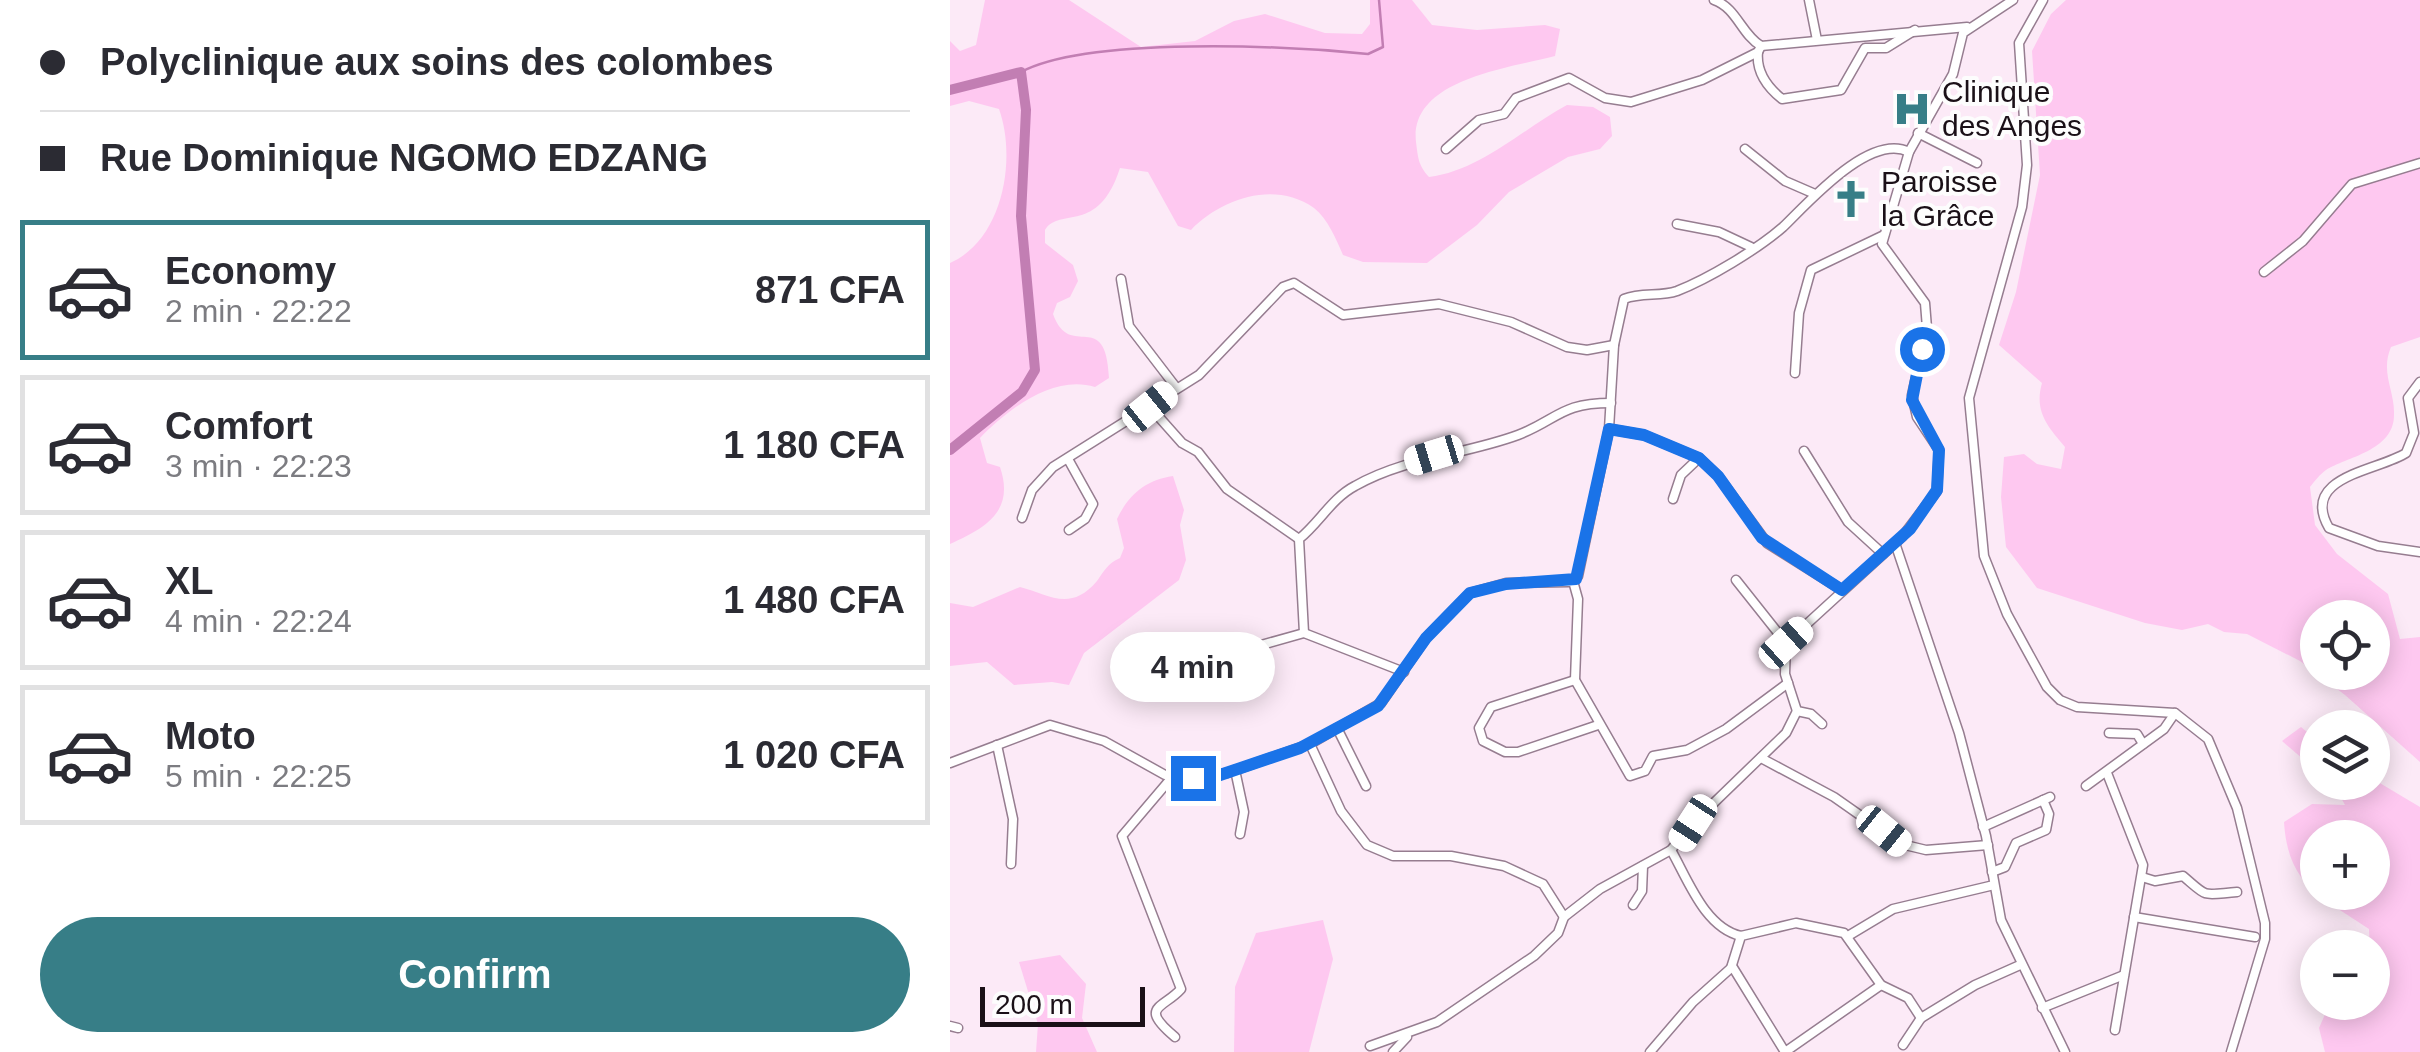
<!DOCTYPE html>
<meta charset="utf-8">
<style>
:root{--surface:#fff;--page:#f7f7f7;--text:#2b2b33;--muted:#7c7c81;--line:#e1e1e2;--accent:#377e87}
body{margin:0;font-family:Arial,sans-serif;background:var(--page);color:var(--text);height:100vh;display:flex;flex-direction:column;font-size:38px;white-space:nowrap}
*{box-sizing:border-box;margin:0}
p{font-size:32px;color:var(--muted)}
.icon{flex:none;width:55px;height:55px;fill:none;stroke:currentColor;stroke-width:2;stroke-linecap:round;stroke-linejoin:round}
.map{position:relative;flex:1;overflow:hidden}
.details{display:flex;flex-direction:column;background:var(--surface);width:950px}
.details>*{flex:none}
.banner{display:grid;align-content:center;height:220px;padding:0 40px;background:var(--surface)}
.tools{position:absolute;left:1350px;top:600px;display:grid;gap:20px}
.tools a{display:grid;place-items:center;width:90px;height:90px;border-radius:50%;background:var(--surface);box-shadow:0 5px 25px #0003;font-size:50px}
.scale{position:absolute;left:30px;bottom:25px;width:165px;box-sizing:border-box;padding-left:10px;border:5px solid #1a1017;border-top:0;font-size:28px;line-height:35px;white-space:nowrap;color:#1a1017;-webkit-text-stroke:8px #fdfdfd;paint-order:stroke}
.end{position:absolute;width:45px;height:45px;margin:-22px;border:12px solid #1a73e8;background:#fff;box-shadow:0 0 0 5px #fff}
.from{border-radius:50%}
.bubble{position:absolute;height:70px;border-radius:35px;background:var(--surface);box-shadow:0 5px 25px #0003;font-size:32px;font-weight:800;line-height:70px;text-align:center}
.car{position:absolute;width:30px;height:60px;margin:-30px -15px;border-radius:12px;box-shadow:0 0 8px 2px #0007;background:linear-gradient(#fff 24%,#345 0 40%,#fff 0 76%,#345 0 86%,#fff 0)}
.banner b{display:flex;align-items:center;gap:35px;height:95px;font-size:38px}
.banner b+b{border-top:2px solid var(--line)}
.banner i{width:25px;height:25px;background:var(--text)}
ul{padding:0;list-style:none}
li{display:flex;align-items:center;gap:30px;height:140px;margin:0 20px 15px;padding:0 20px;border:5px solid var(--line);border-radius:0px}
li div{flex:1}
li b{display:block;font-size:38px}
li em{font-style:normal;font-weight:800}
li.on{border-color:var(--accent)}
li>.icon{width:90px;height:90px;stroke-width:1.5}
.cta{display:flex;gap:20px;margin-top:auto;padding:20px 40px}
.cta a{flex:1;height:115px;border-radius:60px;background:var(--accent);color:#fff;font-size:40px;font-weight:800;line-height:115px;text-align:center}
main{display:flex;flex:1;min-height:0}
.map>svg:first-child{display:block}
.green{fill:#fec8f0;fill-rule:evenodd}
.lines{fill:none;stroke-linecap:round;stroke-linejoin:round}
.stream{stroke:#c27eb3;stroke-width:2.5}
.river{stroke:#c27eb3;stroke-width:10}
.minor-casing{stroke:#967d90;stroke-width:11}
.minor{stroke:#fff;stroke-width:8}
.route{stroke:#1a73e8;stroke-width:12}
.labels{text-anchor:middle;stroke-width:8;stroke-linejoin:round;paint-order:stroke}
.poi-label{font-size:30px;fill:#1a1017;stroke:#fdfdfd;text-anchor:start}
</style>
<main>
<section class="details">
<div class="banner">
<b><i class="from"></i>Polyclinique aux soins des colombes</b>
<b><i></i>Rue Dominique NGOMO EDZANG</b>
</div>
<ul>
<li class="on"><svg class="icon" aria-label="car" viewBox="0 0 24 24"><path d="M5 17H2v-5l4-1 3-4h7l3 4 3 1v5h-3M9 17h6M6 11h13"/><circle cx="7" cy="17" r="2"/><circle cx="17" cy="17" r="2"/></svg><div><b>Economy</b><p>2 min · 22:22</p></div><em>871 CFA</em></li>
<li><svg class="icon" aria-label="car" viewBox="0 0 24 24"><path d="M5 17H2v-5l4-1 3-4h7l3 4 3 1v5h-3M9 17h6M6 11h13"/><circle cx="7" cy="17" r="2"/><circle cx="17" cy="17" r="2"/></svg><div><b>Comfort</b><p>3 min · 22:23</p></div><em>1 180 CFA</em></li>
<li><svg class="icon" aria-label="car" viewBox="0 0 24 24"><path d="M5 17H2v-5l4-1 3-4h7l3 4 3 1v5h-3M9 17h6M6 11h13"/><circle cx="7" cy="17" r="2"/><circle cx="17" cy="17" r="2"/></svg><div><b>XL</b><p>4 min · 22:24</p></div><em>1 480 CFA</em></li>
<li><svg class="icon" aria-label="car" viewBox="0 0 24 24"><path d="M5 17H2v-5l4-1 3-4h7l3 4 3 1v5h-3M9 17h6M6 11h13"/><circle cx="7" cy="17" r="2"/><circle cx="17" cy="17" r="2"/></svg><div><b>Moto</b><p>5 min · 22:25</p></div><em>1 020 CFA</em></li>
</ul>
<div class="cta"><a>Confirm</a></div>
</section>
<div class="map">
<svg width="1470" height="1052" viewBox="0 0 1470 1052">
<rect width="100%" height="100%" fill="#fceaf7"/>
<g class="green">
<path d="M35,0H119L191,47L245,41L284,21L315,14L375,33L412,34L420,24V0H462L482,25L527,30L595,25L610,29L605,56C560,68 459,79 466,142C468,157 468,165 479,177C530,171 574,128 617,105L643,107L660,117L662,136L650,149L618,157L559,192L527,225L477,263L413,262L393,255C386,239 378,219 364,208C324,180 271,199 241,230L228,226L198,172L170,168C148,236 110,206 95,230V243L123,265L128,281L120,297L107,303L103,314C120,362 156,306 159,378L145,387C104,374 58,409 30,438L37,463L50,467C65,511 36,528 0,544V263C53,240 67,159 49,109L19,101L0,106V41L10,51L26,45Z"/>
<path d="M1116,0H1470V337L1441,347C1430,373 1445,390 1444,415C1444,451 1396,457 1376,470C1370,474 1364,482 1360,487L1365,525L1387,554L1438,594L1450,639L1470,637V762L1395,695L1350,661L1297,634L1274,632L1258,624L1232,630L1195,623L1087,588L1056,547L1051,497L1054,457L1074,454L1087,464L1111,469L1115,447C1097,426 1084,411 1092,383L1049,345L1066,292L1090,175L1082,51L1101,14ZM1368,618H1422V672H1368Z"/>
<path d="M223,476L234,510L230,525L236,560L229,580L134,653L119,685L102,682L64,685L37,662L0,666V603L23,607L70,587C98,594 120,613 147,581C155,570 157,564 170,558L174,548L167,519C179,494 196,480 223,476Z"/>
<polygon points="1351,727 1367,740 1367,771 1332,741"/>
<path d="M1423,779L1470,807V1052H1375L1369,1028L1380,1003L1422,1002L1419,929C1371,897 1338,886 1334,822L1362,804L1395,805L1383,783ZM1368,838H1422V892H1368Z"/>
<polygon points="373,920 383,959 359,1052 284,1052 285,987 306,933"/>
<polygon points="110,955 136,984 132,1018 147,1052 86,1052 88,1024 69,962"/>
</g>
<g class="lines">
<path class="stream" d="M71,72C139,36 338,46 418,54L433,47L429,0"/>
<polyline class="river" points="0,90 71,72 76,110 71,216 85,370 72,392 0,450"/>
<g class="minor-casing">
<g id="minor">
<path d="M764,0C787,8 791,34 811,46L1017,27"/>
<polyline points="859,0 867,40"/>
<polyline points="1093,0 1069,43 1077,165 1072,207 1019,398 1034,556 1057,614 1097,687 1110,700 1127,707 1225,713 1258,739 1287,808 1315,923 1315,939 1281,1052"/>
<path d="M808,52C806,71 817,87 832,99L891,90L915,48H936L965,30"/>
<polyline points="968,133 1027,163"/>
<polyline points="496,149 529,120 554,114 566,98 619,78 655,98 681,102 752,80 808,52 811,46"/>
<polyline points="795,149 835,181 865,194"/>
<polyline points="727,224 769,232 801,247"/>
<polyline points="1314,272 1353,241 1402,184 1470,163"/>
<polyline points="171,279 179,326 225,386"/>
<polyline points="845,373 849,313 861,270 934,235"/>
<path d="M1470,382L1458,398L1464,433L1456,453C1428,471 1349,476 1379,528L1428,546L1470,552"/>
<polyline points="200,407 232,443 248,452 277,489 349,539"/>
<polyline points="659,429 694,435 749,458 768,476 817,543 892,590"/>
<polyline points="854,451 898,522 933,554"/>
<polyline points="118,459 143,504 135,519 119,530"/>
<polyline points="723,499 731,475 749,458"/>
<polyline points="72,518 82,490 103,467 249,375 333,287 344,283 393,315 489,304 561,322 617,347 637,350 664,345"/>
<polyline points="945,543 1009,733 1036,836 1051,920 1115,1052"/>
<polyline points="786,580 836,643"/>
<polyline points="623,581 628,599 625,680 680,776 695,771 703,756 737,750 776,729 838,683"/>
<path d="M354,633L349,539C369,523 382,498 405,486C456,457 514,455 568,435C609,419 610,403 661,403"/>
<polyline points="195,659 297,649 354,633 454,672"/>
<polyline points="625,680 541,707 529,728 533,741 555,752 568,752 648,725"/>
<polyline points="872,724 861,714 847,711 835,674 836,643 952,537 987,491 989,450 967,417 962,395 977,328 975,303 932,244 959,152 1003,74 1013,33 1063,0"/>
<polyline points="387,728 416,786"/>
<polyline points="1159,733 1187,734 1193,744"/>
<polyline points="360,744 391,811 417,845 443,856 501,856 554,866 593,884 614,917"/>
<polyline points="47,745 63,819 61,864"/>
<polyline points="811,758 884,797 951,844 976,850 1038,845"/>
<path d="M0,763L100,725L154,741L215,775L243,778L277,773L360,744L431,703L476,638L520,593L556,583L619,582L628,576L659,429L664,345L674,299C692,292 710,297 727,291C758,279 808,249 833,227C858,203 920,132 959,152"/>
<polyline points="285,770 294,812 290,834"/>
<polyline points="1157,773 1193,865 1165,1030"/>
<path d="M223,776L172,836L231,989C213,1009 188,1006 225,1037"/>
<polyline points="1136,786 1214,729 1225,713"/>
<polyline points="1033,827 1100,797"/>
<path d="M721,850C738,880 755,928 791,936"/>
<polyline points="1042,872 1055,867 1066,843 1096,830 1099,814 1093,800"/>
<path d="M1192,877L1205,881L1233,876C1259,898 1250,895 1287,892"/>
<polyline points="683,905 692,891 693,866"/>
<polyline points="1184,917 1305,937"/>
<polyline points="898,936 943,909 1044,885"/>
<polyline points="782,966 835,1052 931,985"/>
<polyline points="1092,1008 1174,975"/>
<polyline points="971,1018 1025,985 1070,965"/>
<polyline points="0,1026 8,1028"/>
<polyline points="420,1046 487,1022 584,956 608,933 614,917 650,889 721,850 743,823 836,733 847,711"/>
<polyline points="443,1052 457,1037"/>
<polyline points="700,1052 743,1002 781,968 791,936 846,923 894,933 931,985 958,998 971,1018 953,1045"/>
</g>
</g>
<use href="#minor" class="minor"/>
</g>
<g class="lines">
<polyline class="route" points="243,778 270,775 350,748 428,706 476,638 520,593 556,584 626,579 659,429 694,435 749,458 768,476 812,538 892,590 960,529 987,490 989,450 962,400 972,349"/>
</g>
<defs>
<g id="hospital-bare" transform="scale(3)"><path d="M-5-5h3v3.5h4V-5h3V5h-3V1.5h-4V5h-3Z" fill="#377e87" stroke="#fdfdfd" stroke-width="2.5" paint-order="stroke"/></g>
<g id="church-bare" transform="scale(3)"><path d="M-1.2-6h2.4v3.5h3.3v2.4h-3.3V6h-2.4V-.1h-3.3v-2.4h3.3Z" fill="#377e87" stroke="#fdfdfd" stroke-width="2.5" paint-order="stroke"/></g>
</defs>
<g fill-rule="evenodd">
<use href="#hospital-bare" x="962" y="109"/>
<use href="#church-bare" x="901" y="199"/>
</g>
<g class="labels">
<g class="poi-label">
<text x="992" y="102">Clinique<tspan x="992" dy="34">des Anges</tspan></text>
<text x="931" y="192">Paroisse<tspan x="931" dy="34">la Grâce</tspan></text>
</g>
</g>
</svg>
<div class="tools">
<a><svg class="icon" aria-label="locate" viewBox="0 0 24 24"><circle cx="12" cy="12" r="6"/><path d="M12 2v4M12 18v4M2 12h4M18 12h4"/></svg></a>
<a><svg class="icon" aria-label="layers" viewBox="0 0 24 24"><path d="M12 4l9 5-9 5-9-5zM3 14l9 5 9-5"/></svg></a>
<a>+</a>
<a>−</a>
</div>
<div class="scale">200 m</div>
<i class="end from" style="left:972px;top:349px"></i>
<i class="end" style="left:243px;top:778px"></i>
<div class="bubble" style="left:160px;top:632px;width:165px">4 min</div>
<i class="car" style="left:200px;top:407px;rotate:51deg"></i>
<i class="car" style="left:484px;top:455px;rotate:253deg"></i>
<i class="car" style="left:836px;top:643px;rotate:48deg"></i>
<i class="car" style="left:743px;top:823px;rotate:213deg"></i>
<i class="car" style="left:934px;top:831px;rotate:129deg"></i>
</div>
</main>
